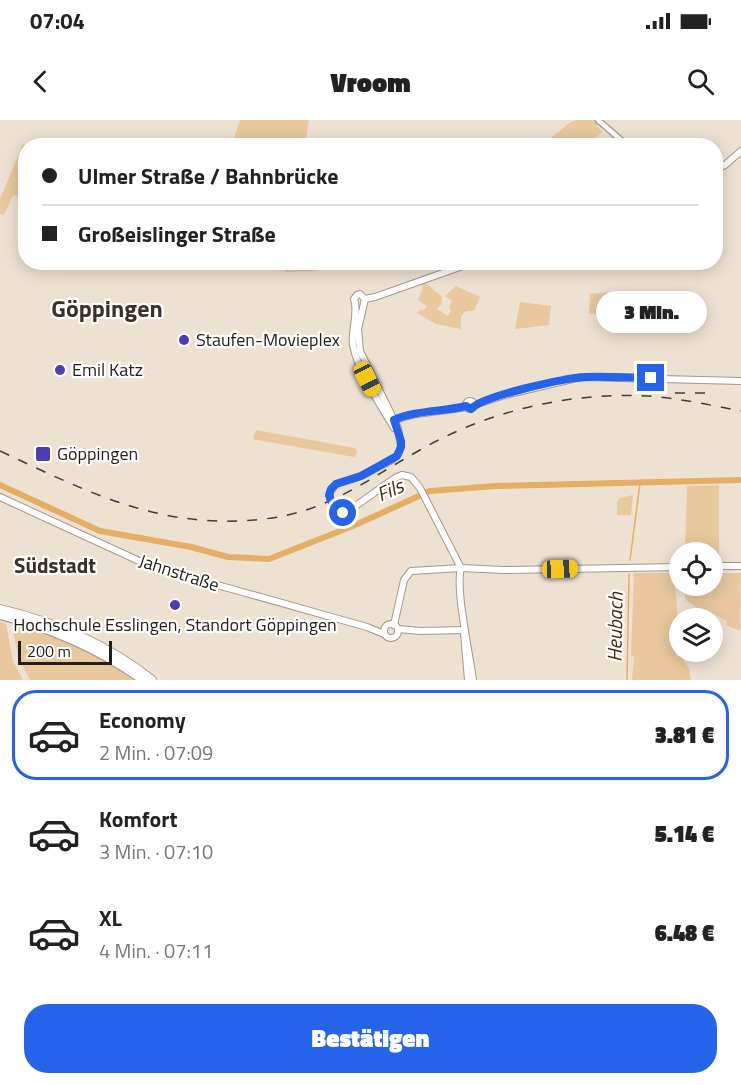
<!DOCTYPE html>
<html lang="de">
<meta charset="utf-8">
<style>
:root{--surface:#fff;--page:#f2f2f2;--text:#222;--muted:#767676;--line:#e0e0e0;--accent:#2563eb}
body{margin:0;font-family:"Titillium Web",sans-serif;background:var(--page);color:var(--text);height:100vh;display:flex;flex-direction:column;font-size:22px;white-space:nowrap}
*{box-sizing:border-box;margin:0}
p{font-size:20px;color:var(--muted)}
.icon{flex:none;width:33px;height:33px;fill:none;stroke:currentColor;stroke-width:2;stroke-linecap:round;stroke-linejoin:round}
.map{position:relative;height:560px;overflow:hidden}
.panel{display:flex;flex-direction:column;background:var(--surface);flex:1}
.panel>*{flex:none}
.top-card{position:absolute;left:18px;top:18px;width:705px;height:132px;border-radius:24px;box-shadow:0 3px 15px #0003;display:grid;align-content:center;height:132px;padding:0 24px;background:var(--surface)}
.tools{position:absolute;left:669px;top:422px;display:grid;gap:12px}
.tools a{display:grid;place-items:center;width:54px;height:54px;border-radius:50%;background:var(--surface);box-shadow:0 3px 15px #0003;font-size:30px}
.scale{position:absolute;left:18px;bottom:15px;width:94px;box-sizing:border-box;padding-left:6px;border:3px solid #221e19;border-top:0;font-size:16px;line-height:21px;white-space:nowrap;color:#221e19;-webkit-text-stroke:4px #fff;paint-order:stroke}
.end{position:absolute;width:27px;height:27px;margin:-14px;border:8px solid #2563eb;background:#fff;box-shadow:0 0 0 3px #fff}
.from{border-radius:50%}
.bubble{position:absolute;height:42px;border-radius:21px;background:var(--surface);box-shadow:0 3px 15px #0003;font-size:20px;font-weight:800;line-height:42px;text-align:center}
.car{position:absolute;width:18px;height:36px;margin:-18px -9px;border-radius:8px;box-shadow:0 0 4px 2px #0007;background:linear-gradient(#f5c518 24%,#345 0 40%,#f5c518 0 76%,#345 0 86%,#f5c518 0)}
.top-card b{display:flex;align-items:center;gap:21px;height:57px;font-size:22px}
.top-card b+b{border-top:2px solid var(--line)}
.top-card i{width:15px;height:15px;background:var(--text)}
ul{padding:10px 0 0;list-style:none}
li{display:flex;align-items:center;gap:18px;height:90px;margin:0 12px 9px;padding:0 12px;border:3px solid transparent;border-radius:24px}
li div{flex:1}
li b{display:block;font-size:22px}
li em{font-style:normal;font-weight:800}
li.selected{border-color:var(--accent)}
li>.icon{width:54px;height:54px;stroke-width:1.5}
.cta{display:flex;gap:12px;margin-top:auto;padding:12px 24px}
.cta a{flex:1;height:69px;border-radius:24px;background:var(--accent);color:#fff;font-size:24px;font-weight:800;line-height:69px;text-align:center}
.status{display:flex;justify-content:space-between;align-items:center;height:42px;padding:0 30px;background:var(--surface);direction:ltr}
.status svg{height:16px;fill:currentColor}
header{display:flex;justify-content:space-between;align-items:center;height:78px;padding:0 24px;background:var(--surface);font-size:27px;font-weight:800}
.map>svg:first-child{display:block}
.green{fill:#e9c89e}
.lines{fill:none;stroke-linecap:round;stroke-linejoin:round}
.stream{stroke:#e4ae65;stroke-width:1.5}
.river{stroke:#e4ae65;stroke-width:6}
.minor-casing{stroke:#a3988a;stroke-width:7}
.major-casing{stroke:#a3988a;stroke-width:8}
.highway-casing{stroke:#a3988a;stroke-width:10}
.minor{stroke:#fff;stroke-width:4.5}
.major{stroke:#fff;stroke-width:6}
.highway{stroke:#fff;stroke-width:8}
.rail{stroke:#413c36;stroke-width:1.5;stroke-dasharray:10 10;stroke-linecap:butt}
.major-bridge-casing{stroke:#a3988a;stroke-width:8;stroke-linecap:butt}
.major-bridge{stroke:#fff;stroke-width:6}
.route{stroke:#2563eb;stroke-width:8}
.poi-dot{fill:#4e3cb3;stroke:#fff;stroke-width:2}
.labels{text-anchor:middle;stroke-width:4.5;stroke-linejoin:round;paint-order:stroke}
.poi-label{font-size:18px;fill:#221e19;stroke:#fff;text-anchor:start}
.street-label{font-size:18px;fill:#221e19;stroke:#fff}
.water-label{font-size:20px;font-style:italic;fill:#422c0b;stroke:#fff}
.quarter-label{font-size:21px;font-weight:bold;fill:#3a3126;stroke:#fff}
.district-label{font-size:24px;font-weight:bold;fill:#3a3126;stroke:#fff}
</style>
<div class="status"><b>07:04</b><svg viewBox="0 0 49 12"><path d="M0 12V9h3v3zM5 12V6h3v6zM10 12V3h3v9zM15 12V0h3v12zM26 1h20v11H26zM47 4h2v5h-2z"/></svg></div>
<header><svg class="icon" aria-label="back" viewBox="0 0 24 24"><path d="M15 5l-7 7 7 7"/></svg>Vroom<svg class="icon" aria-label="search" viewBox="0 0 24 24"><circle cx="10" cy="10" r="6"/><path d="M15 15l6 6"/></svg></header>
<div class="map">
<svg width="741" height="560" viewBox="0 0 741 560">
<rect width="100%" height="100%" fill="#ede1d2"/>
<g class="green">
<polygon points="240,0 309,0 305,25 232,25"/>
<polygon points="576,0 604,0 597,6 603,12 586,25 542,26 569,3"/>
<polygon points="23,24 27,25 25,78 13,75 4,95 0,94 0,79"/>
<polygon points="285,142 336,142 336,143 314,151 285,152"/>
<polygon points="426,163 442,177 442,183 437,189 448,196 451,191 449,187 452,181 445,176 456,166 480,177 474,191 466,191 461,196 461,209 436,204 417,193 421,189 423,191 427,186 418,180 423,167 422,164"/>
<polygon points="620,171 620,186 623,187 622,195 589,194 590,174"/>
<polygon points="520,182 551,186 549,205 515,209"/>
<polygon points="256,310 355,328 357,330 356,336 354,337 257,320 253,319"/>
<polygon points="719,365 719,441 713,441 712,432 685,432 687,366"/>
<polygon points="633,375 631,395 617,395 617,382 620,378"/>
<path d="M634,453H670C680,469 677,517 676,536L681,537L689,548L691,560H632L634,536L631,535Z"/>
<polygon points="713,453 741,453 740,511 726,505 727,501 707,490 704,493 686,480 682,465 712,465"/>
<path d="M11,501C56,515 97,534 137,560H30L19,539Z"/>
<polygon points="0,502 6,504 13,541 23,560 0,560"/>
</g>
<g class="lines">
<g class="stream">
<polyline points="630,440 640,363"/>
<polyline points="627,560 629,454"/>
</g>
<polyline class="river" points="0,365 100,411 191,427 228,437 269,439 353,406 430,371 496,366 741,360"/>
<g class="minor-casing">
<polyline id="minor" points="598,0 628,26"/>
</g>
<g class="major-casing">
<g id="major">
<polyline points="716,49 725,45 741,31"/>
<path d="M365,179L360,174L357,175L354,179C359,193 351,209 353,225C358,252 380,284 394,308"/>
<polyline points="365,179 375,177 474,142"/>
<circle cx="470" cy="285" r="4"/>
<polyline points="474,285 505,275 581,257 741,261"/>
<path d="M391,302C414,291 441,292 466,287"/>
<polyline points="0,377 150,446 367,507 384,514"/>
<polyline points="330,378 330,372 336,364 361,356 392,340 397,336 401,327 398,308 360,231 358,209 365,179"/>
<polyline points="335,388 341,393 347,392 395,358 402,355 411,357 420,368 461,448"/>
<polyline points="712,446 741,446"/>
<path d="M461,448C455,469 470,535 473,560"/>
<circle cx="391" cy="511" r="7"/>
<polyline points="394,505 404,460 411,451 461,448 504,450 680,447"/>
<polyline points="398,509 420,511 465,510"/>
<polyline points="464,513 468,560"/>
</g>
</g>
<g class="highway-casing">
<g id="highway">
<path d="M0,489C55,502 108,525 152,560"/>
<path d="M0,495C52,508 99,529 143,560"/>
</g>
</g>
<use href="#minor" class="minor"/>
<use href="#major" class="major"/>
<use href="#highway" class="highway"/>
<g class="rail">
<polyline points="675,273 705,273"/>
<path d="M0,331C88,372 162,411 264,399C328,392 366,360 420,330C488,291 568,272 647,276C678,278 710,285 741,291"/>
</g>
<g class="major-bridge-casing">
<polyline id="major-bridge" points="330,378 335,388"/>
</g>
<use href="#major-bridge" class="major-bridge"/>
</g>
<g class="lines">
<path class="route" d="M343,393C334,392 332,383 329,375L331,369L336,364L361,356L397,336L401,327V321L394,300C416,290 442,292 466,286L471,289C482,276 565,258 586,257C607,256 630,258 651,258"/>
</g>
<g class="poi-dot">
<circle cx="184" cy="220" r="6"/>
<circle cx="60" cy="250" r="6"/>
<rect x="35" y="326" width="16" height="16" rx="3"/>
<circle cx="175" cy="485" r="6"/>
</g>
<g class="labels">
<g class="poi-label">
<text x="196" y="226">Staufen-Movieplex</text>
<text x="72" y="256">Emil Katz</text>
<text x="57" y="340">Göppingen</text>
<text x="175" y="511" text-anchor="middle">Hochschule Esslingen, Standort Göppingen</text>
</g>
<g class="street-label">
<text transform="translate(179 453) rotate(18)" y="6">Jahnstraße</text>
</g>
<g class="water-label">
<text transform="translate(390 370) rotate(-23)" y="7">Fils</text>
<text transform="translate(615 507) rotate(-89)" y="7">Heubach</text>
</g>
<g class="quarter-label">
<text x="55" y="453">Südstadt</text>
</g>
<g class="district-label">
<text x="107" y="197">Göppingen</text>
</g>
</g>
</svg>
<div class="tools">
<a><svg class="icon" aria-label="locate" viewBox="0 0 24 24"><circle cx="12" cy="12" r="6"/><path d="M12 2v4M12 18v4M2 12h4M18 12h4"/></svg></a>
<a><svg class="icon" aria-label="layers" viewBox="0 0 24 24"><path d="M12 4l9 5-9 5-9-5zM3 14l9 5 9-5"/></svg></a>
</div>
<div class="scale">200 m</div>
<i class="end from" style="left:343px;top:393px"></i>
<i class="end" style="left:651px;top:258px"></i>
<div class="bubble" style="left:596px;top:171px;width:111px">3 Min.</div>
<i class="car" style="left:367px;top:259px;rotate:153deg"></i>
<i class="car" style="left:560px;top:449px;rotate:88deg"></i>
<div class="top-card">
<b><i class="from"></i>Ulmer Straße / Bahnbrücke</b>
<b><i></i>Großeislinger Straße</b>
</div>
</div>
<section class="panel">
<ul>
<li class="selected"><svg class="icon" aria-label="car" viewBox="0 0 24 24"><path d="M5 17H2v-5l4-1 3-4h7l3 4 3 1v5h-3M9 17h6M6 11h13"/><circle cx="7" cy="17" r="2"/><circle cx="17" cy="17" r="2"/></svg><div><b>Economy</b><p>2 Min. · 07:09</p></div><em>3.81 €</em></li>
<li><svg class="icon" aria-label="car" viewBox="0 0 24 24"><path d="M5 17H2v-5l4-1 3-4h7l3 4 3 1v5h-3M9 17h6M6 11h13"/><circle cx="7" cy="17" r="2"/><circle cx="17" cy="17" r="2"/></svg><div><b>Komfort</b><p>3 Min. · 07:10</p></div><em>5.14 €</em></li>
<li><svg class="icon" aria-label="car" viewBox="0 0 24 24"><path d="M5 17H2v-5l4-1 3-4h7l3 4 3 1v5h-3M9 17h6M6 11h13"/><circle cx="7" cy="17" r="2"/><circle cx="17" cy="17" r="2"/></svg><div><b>XL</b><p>4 Min. · 07:11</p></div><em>6.48 €</em></li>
</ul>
<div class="cta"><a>Bestätigen</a></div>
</section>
